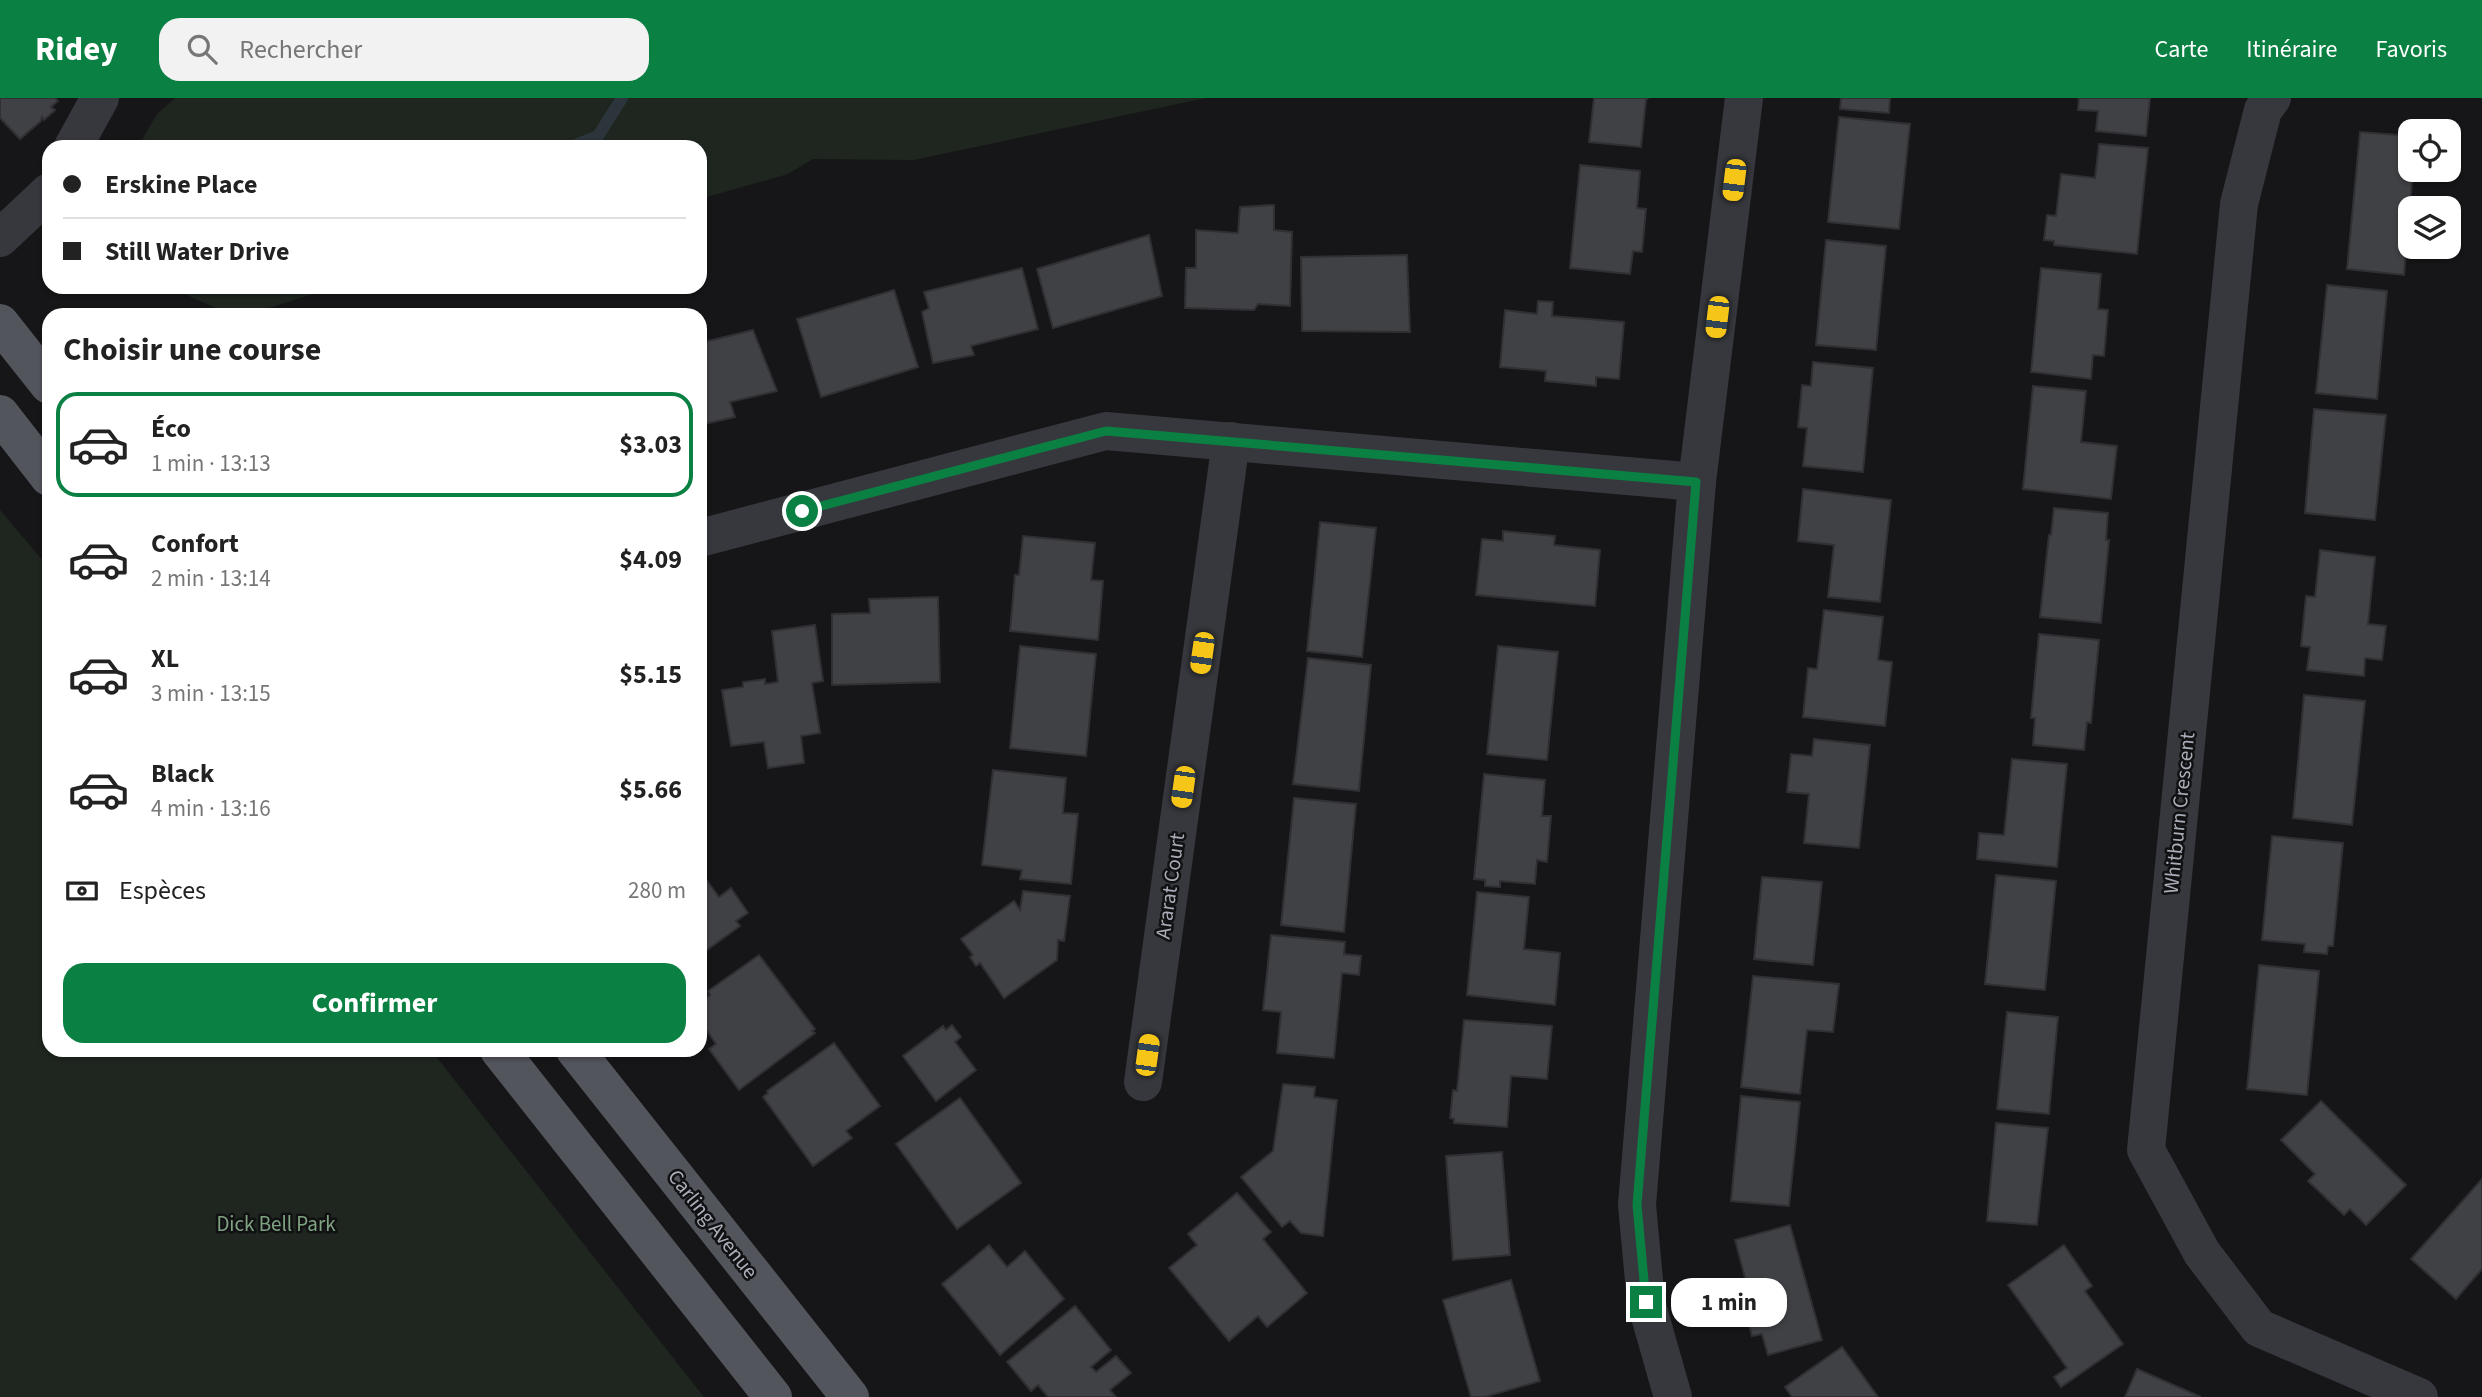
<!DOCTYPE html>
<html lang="fr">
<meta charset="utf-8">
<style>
:root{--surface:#fff;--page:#f2f2f2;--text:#222;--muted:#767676;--line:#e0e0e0;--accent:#0b8043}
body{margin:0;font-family:"Source Sans 3",sans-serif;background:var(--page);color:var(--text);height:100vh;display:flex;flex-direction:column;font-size:26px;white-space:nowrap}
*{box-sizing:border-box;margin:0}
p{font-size:23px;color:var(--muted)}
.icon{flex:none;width:38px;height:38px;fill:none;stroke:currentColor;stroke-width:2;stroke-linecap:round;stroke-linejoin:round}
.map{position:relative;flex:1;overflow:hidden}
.details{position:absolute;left:42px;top:210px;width:665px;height:749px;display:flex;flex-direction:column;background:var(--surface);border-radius:21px;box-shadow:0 2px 5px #0004}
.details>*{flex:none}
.guide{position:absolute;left:42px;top:42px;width:665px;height:154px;border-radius:21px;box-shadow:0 2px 5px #0004;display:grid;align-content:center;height:154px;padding:0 21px;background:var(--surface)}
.controls{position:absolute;left:2398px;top:21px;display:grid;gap:14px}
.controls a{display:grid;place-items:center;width:63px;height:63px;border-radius:14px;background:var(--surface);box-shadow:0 2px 5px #0004;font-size:35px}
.end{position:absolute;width:32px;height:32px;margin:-16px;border:9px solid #0b8043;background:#fff;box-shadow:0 0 0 4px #fff}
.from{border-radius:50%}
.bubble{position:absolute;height:49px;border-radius:21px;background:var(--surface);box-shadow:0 2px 5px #0004;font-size:23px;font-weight:700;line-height:49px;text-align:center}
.car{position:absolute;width:21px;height:42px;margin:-21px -10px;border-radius:9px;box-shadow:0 0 5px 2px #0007;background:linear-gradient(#f5c518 24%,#345 0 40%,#f5c518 0 76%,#345 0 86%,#f5c518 0)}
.guide b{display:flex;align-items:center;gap:24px;height:66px;font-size:26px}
.guide b+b{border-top:2px solid var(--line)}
.guide i{width:18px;height:18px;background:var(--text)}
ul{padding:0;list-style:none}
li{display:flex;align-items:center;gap:21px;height:105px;margin:0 14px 10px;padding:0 7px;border:4px solid transparent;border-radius:21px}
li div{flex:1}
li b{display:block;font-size:26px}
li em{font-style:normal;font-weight:700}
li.selected{border-color:var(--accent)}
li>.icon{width:63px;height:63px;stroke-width:1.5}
h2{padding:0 21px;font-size:32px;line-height:84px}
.pay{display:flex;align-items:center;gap:18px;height:77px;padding:0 21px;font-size:26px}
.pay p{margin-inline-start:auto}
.primary-button{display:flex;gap:14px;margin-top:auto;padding:14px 21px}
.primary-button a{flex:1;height:80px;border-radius:21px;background:var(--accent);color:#fff;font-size:28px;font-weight:700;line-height:80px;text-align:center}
header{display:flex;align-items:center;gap:42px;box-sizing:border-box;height:98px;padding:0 35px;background:var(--accent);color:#fff}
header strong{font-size:33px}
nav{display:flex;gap:38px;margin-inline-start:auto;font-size:24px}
.search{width:490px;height:63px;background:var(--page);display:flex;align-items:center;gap:18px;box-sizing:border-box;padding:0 24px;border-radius:21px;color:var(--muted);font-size:26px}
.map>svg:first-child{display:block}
.green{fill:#1e261f}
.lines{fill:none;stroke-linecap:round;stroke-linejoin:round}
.stream{stroke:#2c353c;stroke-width:12}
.building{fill:#404145;stroke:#303034;stroke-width:2}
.minor{stroke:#37383d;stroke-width:38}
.major{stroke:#53555c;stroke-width:38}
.route{stroke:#0b8043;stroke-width:9}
.labels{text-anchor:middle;stroke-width:5;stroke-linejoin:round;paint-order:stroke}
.street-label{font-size:21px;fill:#a8adb8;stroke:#111113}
.park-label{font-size:21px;fill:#7fa381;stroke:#111113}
</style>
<header>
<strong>Ridey</strong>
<div class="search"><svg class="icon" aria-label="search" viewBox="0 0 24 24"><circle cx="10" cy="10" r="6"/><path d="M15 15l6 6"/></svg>Rechercher</div>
<nav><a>Carte</a><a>Itinéraire</a><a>Favoris</a></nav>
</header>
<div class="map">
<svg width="2482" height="1299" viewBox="0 0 2482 1299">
<rect width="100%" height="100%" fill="#161618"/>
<g class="green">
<polygon points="175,0 1206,0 914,62 813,61 788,76 700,101 700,49 138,49 157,16"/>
<polygon points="169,189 335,189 247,217 231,217"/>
<polygon points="0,412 49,470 49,952 431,952 704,1299 0,1299"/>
</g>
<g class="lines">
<polyline class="stream" points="570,49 598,38 622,0"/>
</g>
<g class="building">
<polygon points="0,0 55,0 58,3 51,9 55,12 44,22 42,19 41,23 20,41 0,20"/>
<polygon points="1594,0 1648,0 1646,2 1641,49 1589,44"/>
<polygon points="1841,0 1890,0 1889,15 1840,11"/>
<polygon points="2079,0 2150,0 2146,38 2096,33 2098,13 2078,12"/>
<polygon points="1839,19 1910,26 1899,131 1828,124"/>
<polygon points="2360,34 2410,38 2410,72 2413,72 2404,177 2347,171"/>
<polygon points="2099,46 2148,50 2137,156 2054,147 2054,143 2044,142 2047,117 2056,118 2061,76 2095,80"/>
<polygon points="1580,67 1640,73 1637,110 1646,111 1642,154 1633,153 1630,176 1570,170"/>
<polygon points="1274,107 1274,132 1292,134 1290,208 1258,206 1254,212 1185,210 1186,170 1196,170 1196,132 1238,135 1240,109"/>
<polygon points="1149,137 1162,198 1053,230 1037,171"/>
<polygon points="1826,142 1886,148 1876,252 1816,247"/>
<polygon points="1407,157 1410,234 1302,233 1301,159"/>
<polygon points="1022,170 1038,231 971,248 974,257 933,265 922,214 929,210 924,194"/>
<polygon points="2041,170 2101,176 2098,211 2108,212 2104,258 2093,257 2091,281 2031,274"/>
<polygon points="2327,187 2387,193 2377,301 2316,295"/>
<polygon points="894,192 918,269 821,299 797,221"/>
<polygon points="1538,203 1553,204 1552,218 1624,224 1619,281 1596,279 1596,288 1545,283 1546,273 1500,269 1505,212 1537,216"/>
<polygon points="753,232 777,293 730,304 735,319 700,327 700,245"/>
<polygon points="1813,264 1873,270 1863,374 1803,368 1807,330 1798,329 1802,287 1811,288"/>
<polygon points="2033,288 2086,293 2081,344 2117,348 2111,401 2023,391"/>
<polygon points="2314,311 2386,317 2375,422 2305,415"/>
<polygon points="1803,391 1891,402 1880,504 1828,499 1834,447 1798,443"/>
<polygon points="2054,410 2108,415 2106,442 2109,442 2101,525 2040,519 2049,437 2051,437"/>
<polygon points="1320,424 1376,430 1362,559 1307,553"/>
<polygon points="1503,433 1555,438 1554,447 1600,452 1595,508 1476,497 1482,441 1503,443"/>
<polygon points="1023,438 1095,445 1091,482 1103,483 1098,542 1010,533 1015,477 1019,477"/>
<polygon points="2320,452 2375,459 2368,526 2386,528 2382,562 2365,560 2364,578 2307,572 2310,549 2301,548 2306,498 2315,499"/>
<polygon points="938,499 940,584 832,587 832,516 870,515 869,501"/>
<polygon points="1824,512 1883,519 1878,562 1892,564 1885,628 1803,619 1808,570 1817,571"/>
<polygon points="815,527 823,583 812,585 820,635 801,638 804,665 768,670 764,644 731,648 722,592 743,589 743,584 765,581 765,586 778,584 772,533"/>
<polygon points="2039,536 2099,542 2091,625 2087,624 2084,652 2033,647 2035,620 2031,620"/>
<polygon points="1020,548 1096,556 1086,658 1010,650"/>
<polygon points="1498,548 1558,554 1547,662 1487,656"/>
<polygon points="1308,560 1371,567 1359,693 1293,686"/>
<polygon points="2304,597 2365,603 2352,727 2293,720"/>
<polygon points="1814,641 1870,647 1859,750 1804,745 1809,696 1787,694 1791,656 1812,658"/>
<polygon points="2012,661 2067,666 2057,769 1977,761 1979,735 2004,737"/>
<polygon points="993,672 1066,680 1063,715 1078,716 1071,786 1020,781 1022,772 982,767"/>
<polygon points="1484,676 1545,682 1542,718 1551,718 1547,764 1537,762 1535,786 1500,783 1500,789 1485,788 1485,782 1474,781"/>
<polygon points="1294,700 1356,706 1344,834 1281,827"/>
<polygon points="2272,738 2343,745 2333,848 2328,848 2327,856 2304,854 2305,846 2262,842"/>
<polygon points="700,773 719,799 731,790 748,815 736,823 740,828 700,857"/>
<polygon points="1996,777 2056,783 2045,892 1985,886"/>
<polygon points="1762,779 1822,784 1813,867 1754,861"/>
<polygon points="1023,793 1070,798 1064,843 1058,842 1057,862 1004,900 980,865 976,868 970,859 973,857 961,841 1014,803 1020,812"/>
<polygon points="1477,794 1529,799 1524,851 1560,855 1555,907 1467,897"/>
<polygon points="1271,837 1345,844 1344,856 1361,858 1359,877 1342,875 1334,960 1277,955 1281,914 1263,912"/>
<polygon points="759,857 815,931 812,933 815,935 739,992 709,951 716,946 700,923 700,905 710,897 708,893"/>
<polygon points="2259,867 2319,873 2307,997 2247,991"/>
<polygon points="1753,878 1839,886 1833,934 1807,932 1800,996 1741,989"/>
<polygon points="2007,914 2058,919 2049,1016 1997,1011"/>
<polygon points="1464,922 1552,928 1547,981 1511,978 1507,1029 1454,1025 1454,1021 1450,1020 1453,992 1457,993"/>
<polygon points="952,927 961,939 955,944 976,972 936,1003 903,958 943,928 946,932"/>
<polygon points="834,945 880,1008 846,1033 852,1040 813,1068 763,999 768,995 767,993"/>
<polygon points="1283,986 1315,989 1314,999 1337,1002 1323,1138 1301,1135 1290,1123 1282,1129 1241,1079 1273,1053"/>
<polygon points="1741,998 1800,1004 1789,1108 1731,1103"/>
<polygon points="960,1000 1021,1085 957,1131 896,1046"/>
<polygon points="2321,1003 2406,1087 2366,1127 2350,1111 2344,1117 2308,1083 2315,1076 2281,1042"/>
<polygon points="1996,1025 2048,1030 2037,1127 1987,1123"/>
<polygon points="1502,1054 1510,1157 1453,1162 1446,1058"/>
<polygon points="2482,1081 2482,1171 2456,1201 2411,1161"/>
<polygon points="1237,1095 1271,1134 1263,1141 1307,1195 1267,1229 1258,1218 1229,1243 1169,1170 1197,1147 1188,1136"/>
<polygon points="1790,1127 1822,1242 1768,1257 1762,1236 1752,1238 1739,1190 1747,1187 1735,1142"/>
<polygon points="989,1147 1007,1169 1025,1153 1064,1201 1000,1257 942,1186"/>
<polygon points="2064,1147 2092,1188 2085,1193 2123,1246 2061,1289 2054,1279 2067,1270 2008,1187"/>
<polygon points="1511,1182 1540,1283 1485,1299 1471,1299 1443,1202"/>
<polygon points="1075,1208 1111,1252 1091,1269 1096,1274 1116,1258 1131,1275 1110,1292 1116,1299 1048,1299 1038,1287 1031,1293 1007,1264"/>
<polygon points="1842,1249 1878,1299 1792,1299 1785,1289"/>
<polygon points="2137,1271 2201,1299 2125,1299"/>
</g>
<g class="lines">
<g class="minor">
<polyline points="2272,0 2263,12 2239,106 2146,1052 2202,1155 2259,1230 2419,1299"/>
<polyline points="73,49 100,0"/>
<polyline points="0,140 49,94"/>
<polyline points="700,440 1106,333 1697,384"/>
<polyline points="1143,984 1231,343"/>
<polyline points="1673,1299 1646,1204 1637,1107 1697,384 1744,0"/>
</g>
<g class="major">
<polyline points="0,225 49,287"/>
<polyline points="0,316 49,379"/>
<polyline points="499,952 773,1299"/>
<polyline points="575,952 850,1299"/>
</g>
</g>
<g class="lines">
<polyline class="route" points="802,413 1106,333 1696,384 1637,1107 1646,1204"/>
</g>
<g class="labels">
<g class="street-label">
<text transform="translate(2179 715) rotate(-84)" y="7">Whitburn Crescent</text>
<text transform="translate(1170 788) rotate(-82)" y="7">Ararat Court</text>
<text transform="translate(713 1126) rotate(52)" y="7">Carling Avenue</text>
</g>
<g class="park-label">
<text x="276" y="1133">Dick Bell Park</text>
</g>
</g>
</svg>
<div class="controls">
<a><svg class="icon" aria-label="locate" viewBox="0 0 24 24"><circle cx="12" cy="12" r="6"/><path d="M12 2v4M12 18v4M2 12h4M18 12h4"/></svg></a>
<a><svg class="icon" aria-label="layers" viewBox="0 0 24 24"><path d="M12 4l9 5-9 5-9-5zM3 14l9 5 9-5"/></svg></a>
</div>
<i class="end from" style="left:802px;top:413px"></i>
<i class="end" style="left:1646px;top:1204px"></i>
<div class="bubble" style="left:1671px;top:1180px;width:116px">1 min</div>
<i class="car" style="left:1734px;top:82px;rotate:187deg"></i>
<i class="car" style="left:1717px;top:219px;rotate:187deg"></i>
<i class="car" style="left:1202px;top:555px;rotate:188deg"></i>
<i class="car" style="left:1183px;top:689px;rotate:188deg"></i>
<i class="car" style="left:1147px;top:957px;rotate:8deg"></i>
<div class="guide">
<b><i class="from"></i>Erskine Place</b>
<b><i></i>Still Water Drive</b>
</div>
<section class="details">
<h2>Choisir une course</h2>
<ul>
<li class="selected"><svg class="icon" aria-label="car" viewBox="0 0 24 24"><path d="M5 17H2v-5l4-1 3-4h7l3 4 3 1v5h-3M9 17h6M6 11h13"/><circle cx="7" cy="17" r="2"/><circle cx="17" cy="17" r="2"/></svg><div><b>Éco</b><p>1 min · 13:13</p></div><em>$3.03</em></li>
<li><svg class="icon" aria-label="car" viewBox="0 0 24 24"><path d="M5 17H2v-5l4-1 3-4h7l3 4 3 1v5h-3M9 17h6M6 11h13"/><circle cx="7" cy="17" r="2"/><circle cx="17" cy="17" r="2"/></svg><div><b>Confort</b><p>2 min · 13:14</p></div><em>$4.09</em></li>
<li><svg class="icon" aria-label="car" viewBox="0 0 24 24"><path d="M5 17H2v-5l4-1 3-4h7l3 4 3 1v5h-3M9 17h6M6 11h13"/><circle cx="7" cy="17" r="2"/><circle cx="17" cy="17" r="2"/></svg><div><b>XL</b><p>3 min · 13:15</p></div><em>$5.15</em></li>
<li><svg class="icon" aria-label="car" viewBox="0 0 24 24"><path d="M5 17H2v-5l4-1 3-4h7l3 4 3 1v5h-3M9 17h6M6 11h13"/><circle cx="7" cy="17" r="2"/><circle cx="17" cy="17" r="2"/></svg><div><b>Black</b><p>4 min · 13:16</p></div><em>$5.66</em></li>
</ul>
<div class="pay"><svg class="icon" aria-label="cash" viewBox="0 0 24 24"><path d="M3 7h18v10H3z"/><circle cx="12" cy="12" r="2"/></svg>Espèces<p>280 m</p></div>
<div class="primary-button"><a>Confirmer</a></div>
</section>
</div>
